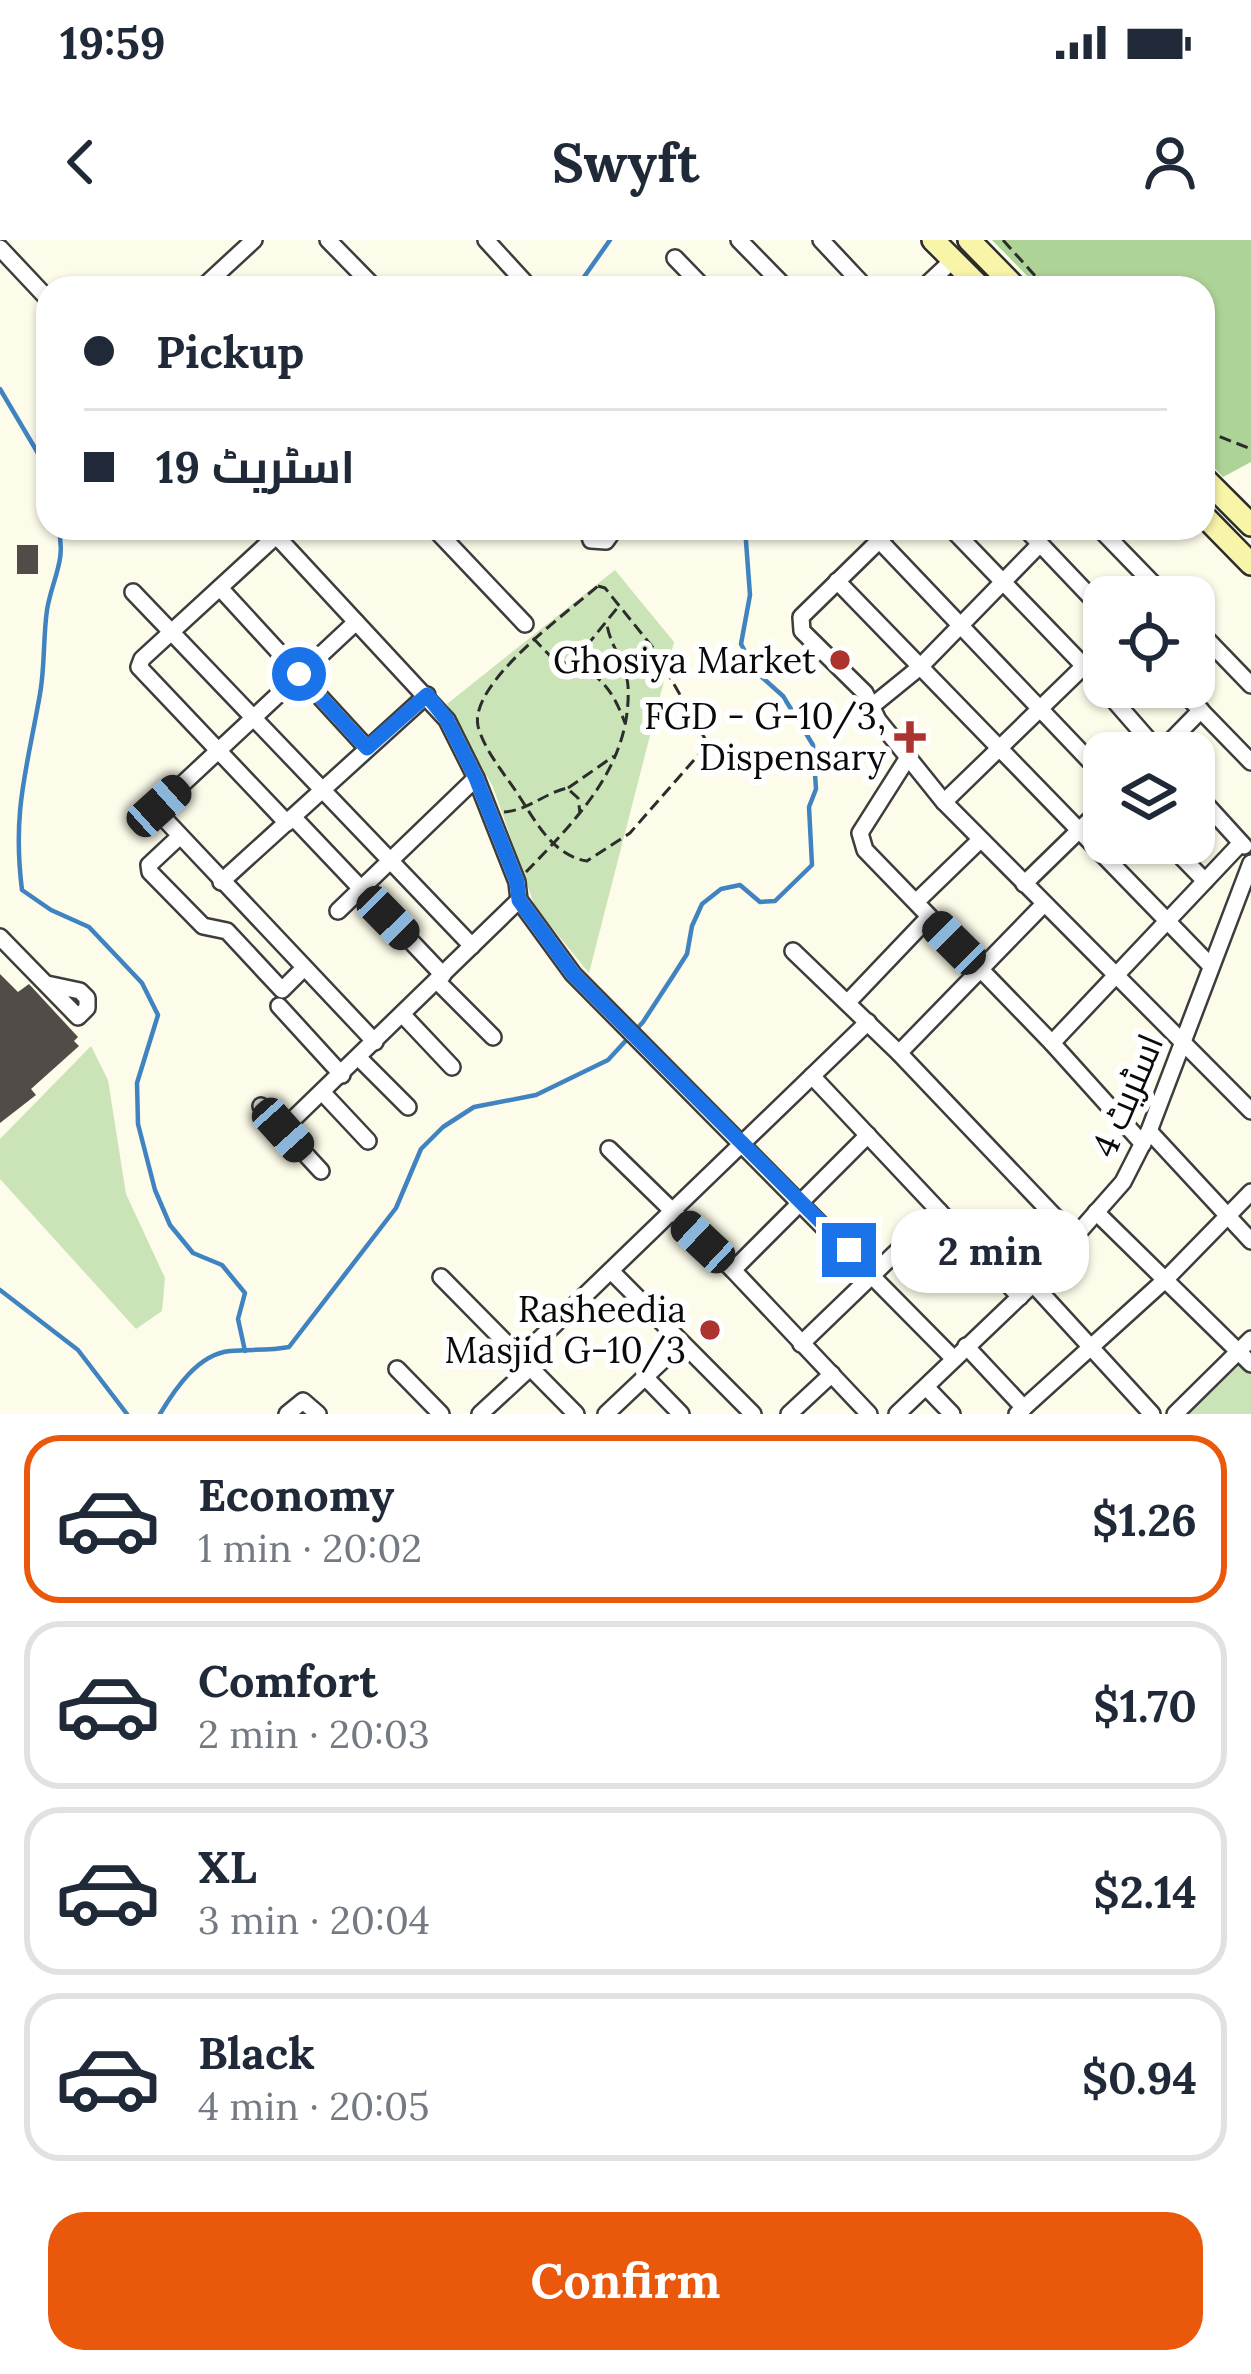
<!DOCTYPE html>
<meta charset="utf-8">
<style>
:root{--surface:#fff;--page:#f6f6f7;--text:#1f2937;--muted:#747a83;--line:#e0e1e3;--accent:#ea580c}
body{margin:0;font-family:Lora,Cairo,serif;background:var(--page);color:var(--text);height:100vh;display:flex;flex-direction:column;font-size:45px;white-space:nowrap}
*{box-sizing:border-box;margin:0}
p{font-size:39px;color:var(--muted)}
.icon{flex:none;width:66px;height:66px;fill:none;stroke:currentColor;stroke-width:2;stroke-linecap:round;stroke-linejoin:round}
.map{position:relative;height:1174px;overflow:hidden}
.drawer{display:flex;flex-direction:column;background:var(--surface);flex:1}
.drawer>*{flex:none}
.guide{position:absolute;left:36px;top:36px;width:1179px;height:264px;border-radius:36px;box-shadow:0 3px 9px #0004;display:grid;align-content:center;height:264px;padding:0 48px;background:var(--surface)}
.tools{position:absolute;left:1083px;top:336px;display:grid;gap:24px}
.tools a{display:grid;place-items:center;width:132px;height:132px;border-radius:24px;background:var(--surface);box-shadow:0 3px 9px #0004;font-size:60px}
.end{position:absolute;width:54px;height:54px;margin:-27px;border:15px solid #1a73e8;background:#fff;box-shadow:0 0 0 6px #fff}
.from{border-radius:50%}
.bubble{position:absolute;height:84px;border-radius:36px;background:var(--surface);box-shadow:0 3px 9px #0004;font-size:39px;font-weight:700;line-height:84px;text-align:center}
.car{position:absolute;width:36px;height:72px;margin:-36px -18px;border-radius:15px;box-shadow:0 0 9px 3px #0007;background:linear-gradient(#222 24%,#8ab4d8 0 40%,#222 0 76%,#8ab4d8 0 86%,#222 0)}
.guide b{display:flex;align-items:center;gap:42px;height:114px;font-size:45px}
.guide b+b{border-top:3px solid var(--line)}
.guide i{width:30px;height:30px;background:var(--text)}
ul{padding:21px 0 0;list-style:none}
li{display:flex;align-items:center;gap:36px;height:168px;margin:0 24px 18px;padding:0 24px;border:6px solid var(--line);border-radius:36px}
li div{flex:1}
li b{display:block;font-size:45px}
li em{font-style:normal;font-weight:700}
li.current{border-color:var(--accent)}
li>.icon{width:108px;height:108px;stroke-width:1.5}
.primary-button{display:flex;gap:24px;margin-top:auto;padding:24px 48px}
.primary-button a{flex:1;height:138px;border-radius:36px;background:var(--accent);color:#fff;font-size:48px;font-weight:700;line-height:138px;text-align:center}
.status{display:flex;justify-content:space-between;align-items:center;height:84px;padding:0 60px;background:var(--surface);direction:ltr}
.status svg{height:33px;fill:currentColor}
header{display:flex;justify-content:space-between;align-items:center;height:156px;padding:0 48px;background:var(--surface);font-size:54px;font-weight:700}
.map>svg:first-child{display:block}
.green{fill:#cbe4b7}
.forest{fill:#aed397}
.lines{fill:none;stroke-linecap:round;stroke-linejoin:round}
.stream{stroke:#4083c1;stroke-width:4.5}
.building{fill:#524c48}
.minor-casing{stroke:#3d3d3d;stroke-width:20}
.secondary-casing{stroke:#2c2c2c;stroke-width:26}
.path{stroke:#2c2c2c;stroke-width:3;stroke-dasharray:12 6;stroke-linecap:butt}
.minor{stroke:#fff;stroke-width:15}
.secondary{stroke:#f8f5a9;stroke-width:21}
.route{stroke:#1a73e8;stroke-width:15}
.poi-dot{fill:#ad332f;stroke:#fff;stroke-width:4.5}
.labels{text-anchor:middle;stroke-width:12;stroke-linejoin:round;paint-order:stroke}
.poi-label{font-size:36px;fill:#0a0a0a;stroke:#fff;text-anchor:end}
.street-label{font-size:36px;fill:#0a0a0a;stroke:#fff}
</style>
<div class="status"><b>19:59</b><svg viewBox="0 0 49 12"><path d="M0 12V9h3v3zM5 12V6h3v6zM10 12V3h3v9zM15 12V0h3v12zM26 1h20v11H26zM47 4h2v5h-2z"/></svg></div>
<header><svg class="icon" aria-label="back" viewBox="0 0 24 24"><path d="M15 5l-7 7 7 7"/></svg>Swyft<svg class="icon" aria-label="person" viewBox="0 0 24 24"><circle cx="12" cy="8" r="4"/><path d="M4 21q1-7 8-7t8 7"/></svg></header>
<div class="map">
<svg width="1251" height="1174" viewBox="0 0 1251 1174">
<rect width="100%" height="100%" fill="#fdfbe9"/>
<g class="green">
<polygon points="615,330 674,402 589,733 535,667 493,547 447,464"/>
<polygon points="91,806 108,840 126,954 165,1038 162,1071 136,1089 0,939 0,899"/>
<polygon points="1251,1106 1251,1174 1181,1174"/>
</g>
<polygon class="forest" points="992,0 1251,0 1251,222 1223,237 1203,216 1203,48 1039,48"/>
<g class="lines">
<g class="stream">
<polyline points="0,1 1,0"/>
<polyline points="587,48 584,37 610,0"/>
<polyline points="0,149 42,220 48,249"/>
<path d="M58,288C67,320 52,339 47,370C43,398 45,426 40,454C27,529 12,571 22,650L51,670L89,687L142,743L158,775L137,843L138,884L155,950L170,985L193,1013L222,1025L245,1053L238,1079L245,1111"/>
<polyline points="0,1050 78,1110 127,1174"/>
<path d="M160,1174C175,1149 198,1114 230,1111C250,1109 269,1111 289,1107L396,968L421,909L443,887L474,867L536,855L608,820L643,782L673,736L687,714L692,686L702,664L721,649L740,645L760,662L775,661L812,625L809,567L816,549L813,505L783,456L756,432L741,404L750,355L745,288"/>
</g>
</g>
<g class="building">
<rect x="17" y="305" width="21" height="29"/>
<polygon points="0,734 18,752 29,744 78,797 74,801 79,806 31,849 36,855 0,883"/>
</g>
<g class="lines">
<g class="minor-casing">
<g id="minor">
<polyline points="328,0 375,48"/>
<polyline points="486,0 530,48"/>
<polyline points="739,0 786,48"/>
<polyline points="821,0 866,48"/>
<polyline points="0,8 48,59"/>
<polyline points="675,18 704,48"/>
<polyline points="202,48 254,0"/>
<polyline points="923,48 953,20"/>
<polyline points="269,288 447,480 476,538 517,642 519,660 573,734 954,1119"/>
<polyline points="434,288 525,384"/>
<polyline points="587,288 591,300 606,301 611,294 605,288"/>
<polyline points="892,288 801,377 802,391 865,453 878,480 944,562 1251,871"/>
<polyline points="951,288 1084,426 1160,513"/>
<polyline points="1025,288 1104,371"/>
<polyline points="1099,288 1166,357"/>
<polyline points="276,296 142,419 139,427 287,583"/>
<polyline points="879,300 1104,536"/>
<polyline points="837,341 1210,725"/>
<polyline points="220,348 367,508"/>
<polyline points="133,352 472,706"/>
<polyline points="356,382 159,566 158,572 375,802"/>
<polyline points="1194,386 1251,445"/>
<polyline points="1088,430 1104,414"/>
<polyline points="1178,447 1251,522"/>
<polyline points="872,466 920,427 1040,304"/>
<polyline points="1159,513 1201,470"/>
<polyline points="907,519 860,593 865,610 1052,803 1143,904"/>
<polyline points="1194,551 1244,606"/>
<polyline points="944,562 1084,426"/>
<polyline points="293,577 443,735"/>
<polyline points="180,596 149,625 150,632 203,686 227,691 282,750 304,728"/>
<polyline points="1168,603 1205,641"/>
<polyline points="221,642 427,455"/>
<polyline points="1024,644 1104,566"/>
<polyline points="916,662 980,600"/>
<polyline points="338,671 476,538"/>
<polyline points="0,697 78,777 87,768 87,758 80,751 47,744"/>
<polyline points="793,711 899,813 1075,998"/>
<polyline points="437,741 493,797"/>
<polyline points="848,762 929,677"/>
<polyline points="279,766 342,835"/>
<polyline points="402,774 452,827"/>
<polyline points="1052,803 1241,603"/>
<polyline points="899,813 1044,664"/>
<polyline points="359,818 408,867"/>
<polyline points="812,836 1020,1057"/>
<polyline points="323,853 368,901"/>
<polyline points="261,866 321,931"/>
<polyline points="283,889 519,660"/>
<polyline points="1149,891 1251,1001"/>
<polyline points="609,909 733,1030 869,1174"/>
<polyline points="1096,972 1251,1124"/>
<polyline points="733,1030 868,895"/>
<polyline points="611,1031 753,1174"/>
<polyline points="441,1037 576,1174"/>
<polyline points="1033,1044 1152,1174"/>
<polyline points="801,1104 939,971"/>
<polyline points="966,1106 1024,1168"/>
<polyline points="521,1117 868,782"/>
<polyline points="397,1129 441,1174"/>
<polyline points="645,1137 681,1174"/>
<polyline points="926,1147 952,1174"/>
<polyline points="287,1174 303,1161 318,1174"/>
<polyline points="480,1174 531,1127"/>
<polyline points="606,1174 681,1103"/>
<polyline points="789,1174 832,1134"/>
<polyline points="897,1174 1033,1044 1123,942 1149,891 1251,623"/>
<polyline points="1017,1174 1165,1040 1251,952"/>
<polyline points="1175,1174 1251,1099"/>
</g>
</g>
<g class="secondary-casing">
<g id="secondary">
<polyline points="933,0 981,48"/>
<polyline points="969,0 1016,48"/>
<polyline points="1203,237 1251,285"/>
<polyline points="1203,275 1251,324"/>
</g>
</g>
<g class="path">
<polyline points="1003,0 1046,48"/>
<polyline points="1203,190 1251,209"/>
<path d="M598,346L605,348L654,409L708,504L630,593L587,621C555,616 538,586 521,559C508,538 484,511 478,486C469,443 568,372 598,346Z"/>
<polyline points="533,398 555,421 572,424 618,367"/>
<path d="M575,425C603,435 615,456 625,483"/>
<polyline points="568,548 614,516"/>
<path d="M504,572C529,570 543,554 567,548L578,558L580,573"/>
<path d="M526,632C576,580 632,525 628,446C626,422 611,408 607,385"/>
</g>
<use href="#minor" class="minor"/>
<use href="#secondary" class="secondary"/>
</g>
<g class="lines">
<polyline class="route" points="299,434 367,508 427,455 447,480 476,538 517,642 519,660 573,734 849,1010"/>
</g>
<g class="poi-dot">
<circle cx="840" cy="420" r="12"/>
<path d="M904 479h12v12h12v12h-12v12h-12v-12h-12v-12h12z"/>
<circle cx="710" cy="1090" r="12"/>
</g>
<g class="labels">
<g class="poi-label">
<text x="816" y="433">Ghosiya Market</text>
<text x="886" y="489">FGD - G-10/3,<tspan x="886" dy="41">Dispensary</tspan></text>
<text x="686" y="1082">Rasheedia<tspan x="686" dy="41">Masjid G-10/3</tspan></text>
</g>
<g class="street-label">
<text transform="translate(1127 855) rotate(-67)" y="13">اسٹریٹ 4</text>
</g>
</g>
</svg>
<div class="tools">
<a><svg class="icon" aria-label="locate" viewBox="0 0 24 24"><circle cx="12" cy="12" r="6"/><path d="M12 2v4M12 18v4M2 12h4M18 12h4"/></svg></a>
<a><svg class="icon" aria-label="layers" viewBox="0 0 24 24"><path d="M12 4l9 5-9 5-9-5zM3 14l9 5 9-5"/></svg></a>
</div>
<i class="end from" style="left:299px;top:434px"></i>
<i class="end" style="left:849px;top:1010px"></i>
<div class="bubble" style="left:891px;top:969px;width:198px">2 min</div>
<i class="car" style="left:159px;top:566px;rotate:48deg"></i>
<i class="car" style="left:388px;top:678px;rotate:136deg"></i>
<i class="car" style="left:954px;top:703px;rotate:315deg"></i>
<i class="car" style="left:283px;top:890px;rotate:138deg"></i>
<i class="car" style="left:703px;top:1002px;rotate:313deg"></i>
<div class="guide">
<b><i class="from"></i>Pickup</b>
<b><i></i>اسٹریٹ 19</b>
</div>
</div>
<section class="drawer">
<ul>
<li class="current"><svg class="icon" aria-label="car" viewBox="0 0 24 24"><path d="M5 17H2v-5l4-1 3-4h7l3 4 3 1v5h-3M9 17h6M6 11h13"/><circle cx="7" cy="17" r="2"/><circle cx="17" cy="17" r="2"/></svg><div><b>Economy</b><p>1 min · 20:02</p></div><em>$1.26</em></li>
<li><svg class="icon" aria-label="car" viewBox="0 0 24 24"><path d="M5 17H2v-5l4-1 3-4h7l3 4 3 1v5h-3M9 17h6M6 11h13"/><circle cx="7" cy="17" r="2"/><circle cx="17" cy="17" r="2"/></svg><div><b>Comfort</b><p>2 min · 20:03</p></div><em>$1.70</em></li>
<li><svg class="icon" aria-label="car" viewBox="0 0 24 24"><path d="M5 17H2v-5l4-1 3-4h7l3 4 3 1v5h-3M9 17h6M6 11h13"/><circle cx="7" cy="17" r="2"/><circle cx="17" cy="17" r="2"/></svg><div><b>XL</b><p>3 min · 20:04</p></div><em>$2.14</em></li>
<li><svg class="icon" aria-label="car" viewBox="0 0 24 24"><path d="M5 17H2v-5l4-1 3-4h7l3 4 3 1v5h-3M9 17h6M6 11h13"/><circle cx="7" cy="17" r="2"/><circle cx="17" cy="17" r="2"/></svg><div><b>Black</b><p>4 min · 20:05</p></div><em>$0.94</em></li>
</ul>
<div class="primary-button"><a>Confirm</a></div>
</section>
